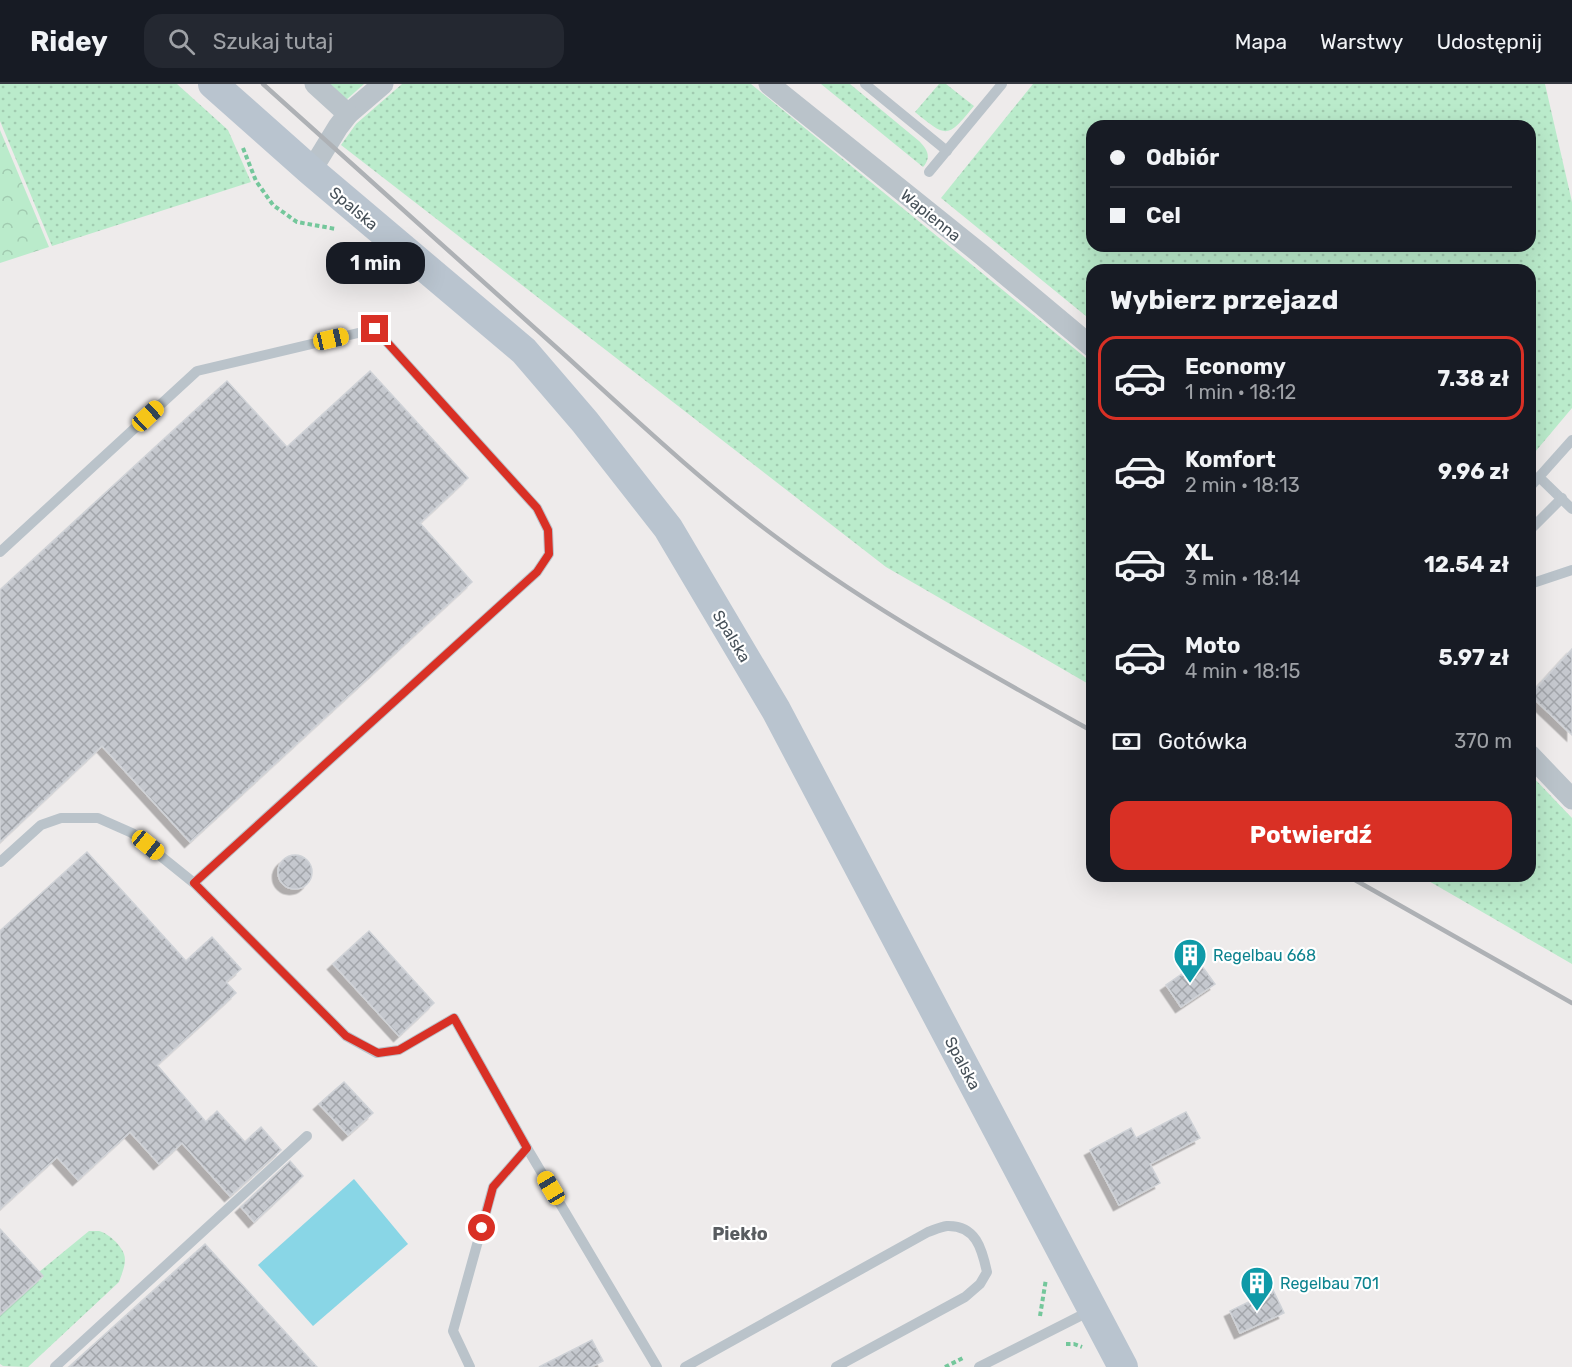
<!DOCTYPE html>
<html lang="pl">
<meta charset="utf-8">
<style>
:root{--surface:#171b24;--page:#242831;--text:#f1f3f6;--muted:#9ea1a6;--line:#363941;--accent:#d93025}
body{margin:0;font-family:Rubik,sans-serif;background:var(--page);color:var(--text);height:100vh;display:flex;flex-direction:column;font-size:22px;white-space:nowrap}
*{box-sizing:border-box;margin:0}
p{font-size:20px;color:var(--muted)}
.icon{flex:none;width:33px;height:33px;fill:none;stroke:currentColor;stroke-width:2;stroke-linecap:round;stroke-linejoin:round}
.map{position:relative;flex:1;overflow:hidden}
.details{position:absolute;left:1086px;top:180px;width:450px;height:618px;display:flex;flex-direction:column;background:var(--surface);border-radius:18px;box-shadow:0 6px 24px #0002}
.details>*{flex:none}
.top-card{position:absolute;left:1086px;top:36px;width:450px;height:132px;border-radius:18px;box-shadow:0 6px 24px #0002;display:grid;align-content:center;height:132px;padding:0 24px;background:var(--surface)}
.end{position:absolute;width:27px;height:27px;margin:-14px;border:8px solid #d93025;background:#fff;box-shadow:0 0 0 3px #fff}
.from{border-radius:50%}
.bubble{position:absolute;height:42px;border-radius:18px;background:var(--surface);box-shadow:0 6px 24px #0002;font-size:20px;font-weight:700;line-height:42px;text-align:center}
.car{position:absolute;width:18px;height:36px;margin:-18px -9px;border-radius:8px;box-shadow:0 0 4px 2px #0007;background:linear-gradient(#f5c518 24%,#345 0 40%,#f5c518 0 76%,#345 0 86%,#f5c518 0)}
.top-card b{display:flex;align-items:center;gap:21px;height:57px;font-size:22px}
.top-card b+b{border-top:2px solid var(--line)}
.top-card i{width:15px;height:15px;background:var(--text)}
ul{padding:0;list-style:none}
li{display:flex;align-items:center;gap:18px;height:84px;margin:0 12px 9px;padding:0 12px;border:3px solid transparent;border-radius:18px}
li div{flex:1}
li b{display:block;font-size:22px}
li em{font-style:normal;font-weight:700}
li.selected{border-color:var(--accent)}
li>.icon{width:54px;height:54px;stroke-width:1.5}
h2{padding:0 24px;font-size:27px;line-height:72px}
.pay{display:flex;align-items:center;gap:15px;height:66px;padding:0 24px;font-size:22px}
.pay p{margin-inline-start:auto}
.action{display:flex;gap:12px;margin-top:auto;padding:12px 24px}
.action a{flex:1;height:69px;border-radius:18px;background:var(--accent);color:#fff;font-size:24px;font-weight:700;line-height:69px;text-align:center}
header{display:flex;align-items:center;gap:36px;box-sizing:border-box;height:84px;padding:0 30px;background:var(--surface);border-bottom:2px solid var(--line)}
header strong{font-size:28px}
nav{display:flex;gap:33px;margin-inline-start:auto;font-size:21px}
.search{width:420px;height:54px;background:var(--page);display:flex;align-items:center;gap:15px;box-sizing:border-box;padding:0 21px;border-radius:18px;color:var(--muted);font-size:22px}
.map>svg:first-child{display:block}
.grass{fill:url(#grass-dots);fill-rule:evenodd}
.forest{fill:url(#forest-crowns)}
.water{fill:#89d6e6}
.building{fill:url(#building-cross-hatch);stroke:#cfd2d7;stroke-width:1.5;filter:url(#shadow)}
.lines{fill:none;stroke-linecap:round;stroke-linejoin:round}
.path{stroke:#74c79b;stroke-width:4;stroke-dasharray:4.5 3;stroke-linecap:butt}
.lane{stroke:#bac3ca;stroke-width:10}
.street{stroke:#bac3ca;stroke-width:21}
.secondary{stroke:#b9c4cf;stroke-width:30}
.rail{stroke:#aeb1b5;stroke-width:4.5}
.route{stroke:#d93025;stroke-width:8}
.labels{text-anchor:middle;stroke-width:4.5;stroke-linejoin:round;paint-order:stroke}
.street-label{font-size:16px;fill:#454f57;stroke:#fff}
.culture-label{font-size:16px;fill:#0d838f;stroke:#fff;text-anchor:start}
.neighbourhood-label{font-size:18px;font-weight:bold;fill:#585c60;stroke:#fff}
</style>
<header>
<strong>Ridey</strong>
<div class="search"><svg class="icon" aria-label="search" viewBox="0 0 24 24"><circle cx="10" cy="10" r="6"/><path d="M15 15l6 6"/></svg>Szukaj tutaj</div>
<nav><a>Mapa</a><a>Warstwy</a><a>Udostępnij</a></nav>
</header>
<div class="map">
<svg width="1572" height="1283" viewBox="0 0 1572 1283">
<defs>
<pattern id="grass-dots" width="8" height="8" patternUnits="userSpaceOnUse" patternTransform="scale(1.5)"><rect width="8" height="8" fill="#baebcb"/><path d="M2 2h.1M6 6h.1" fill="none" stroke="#a1cbb0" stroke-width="1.8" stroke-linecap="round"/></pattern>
<pattern id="forest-crowns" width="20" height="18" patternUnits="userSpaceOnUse" patternTransform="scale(1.5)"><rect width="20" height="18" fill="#baebcb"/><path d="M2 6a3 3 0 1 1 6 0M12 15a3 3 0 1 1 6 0" fill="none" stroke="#a1cbb0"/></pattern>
<pattern id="building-cross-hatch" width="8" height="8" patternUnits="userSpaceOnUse" patternTransform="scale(1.5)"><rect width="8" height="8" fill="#c5c8ce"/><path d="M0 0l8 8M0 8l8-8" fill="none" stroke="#a2a5aa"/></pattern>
<filter id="shadow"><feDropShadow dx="-5.5" dy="5.5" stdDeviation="0" flood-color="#0004"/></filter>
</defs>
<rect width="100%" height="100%" fill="#eeebeb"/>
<g class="grass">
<polygon points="0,0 177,0 228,46 251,98 52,162 0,37"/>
<polygon points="328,0 364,0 346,16"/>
<polygon points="402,0 751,0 1092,279 1092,602 886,483 341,61 356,40"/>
<path d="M821,0H850L919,57C927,65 932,73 923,83Z"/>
<path d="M939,0H946L974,22C947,55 947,54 915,28Z"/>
<path d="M1033,0H1545L1572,118V324L1530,374V186H1092V237L941,114ZM1092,42H1530V162H1092Z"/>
<polygon points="1530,690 1572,734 1572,880 1420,792 1530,792"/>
<path d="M89,1147C91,1147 98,1147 99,1147C108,1149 121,1161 124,1170C127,1179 122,1189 119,1198L28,1283L3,1282L0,1280V1231L43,1193L39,1188Z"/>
</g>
<polygon class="forest" points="0,46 49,163 0,179"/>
<polygon class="water" points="354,1095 408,1160 313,1242 258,1181"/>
<g class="building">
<polygon points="370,287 468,394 420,439 472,498 190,758 102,662 0,758 0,506 227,297 287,363"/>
<polygon points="1572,565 1572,651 1530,611"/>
<polygon points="87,768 186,877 212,853 241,885 226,898 236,909 157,981 206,1038 217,1027 245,1058 261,1043 281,1066 230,1112 182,1059 159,1080 130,1048 78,1096 57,1073 0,1125 0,847"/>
<circle cx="295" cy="788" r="17"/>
<polygon points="369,847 434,919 399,952 333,880"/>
<polygon points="1199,878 1215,900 1181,923 1166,901"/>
<polygon points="344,998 373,1029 348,1051 319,1020"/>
<polygon points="1186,1028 1200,1054 1150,1080 1160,1099 1119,1121 1090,1066 1131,1044 1136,1054"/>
<polygon points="290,1077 303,1092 254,1138 241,1123"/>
<polygon points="0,1145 43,1192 0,1231"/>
<polygon points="205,1160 317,1283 69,1283"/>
<polygon points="1273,1206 1284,1229 1240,1249 1230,1227"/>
<polygon points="592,1256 603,1277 591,1283 539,1283"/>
</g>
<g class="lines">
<g class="path">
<polyline points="243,64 256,97 273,121 297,138 336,145"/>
<polyline points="1040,1232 1046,1195"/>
<polyline points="1066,1260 1074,1260 1082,1263"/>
<polyline points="945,1283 963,1274"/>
</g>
<g class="lane">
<polyline points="865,0 947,67"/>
<polyline points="929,88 1002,0"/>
<polyline points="1572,356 1539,393 1572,425"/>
<polyline points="1530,403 1539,393"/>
<polyline points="1530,446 1562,414"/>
<polyline points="0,468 197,287 375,245 537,424 548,446 549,470 537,488 194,799"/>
<polyline points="1530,500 1572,486"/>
<polyline points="0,778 41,741 61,734 98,734 132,749 194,799 346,952 377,969 399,966 454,934 527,1064 657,1283"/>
<polyline points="55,1283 307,1052"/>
<polyline points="470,1283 453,1247 493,1103 527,1064"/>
<path d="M685,1283L928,1148C934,1146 940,1143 947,1142C976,1141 982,1165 987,1188L980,1200L965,1213L836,1283"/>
<polyline points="979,1283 1090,1227"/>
</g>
<g class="street">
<polyline points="769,0 982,171 1092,263"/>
<polyline points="348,30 383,0"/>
<polyline points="311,87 338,43 348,30 315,0"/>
<polyline points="1530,671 1572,715"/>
</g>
<polyline class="secondary" points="213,0 311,87 524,267 585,338 668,444 776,626 1123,1283"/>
<g class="rail">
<path d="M263,0C364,91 465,182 567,273C636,336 705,401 780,456C878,529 986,588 1092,647"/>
<polyline points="1348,792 1572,919"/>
</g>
</g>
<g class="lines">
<polyline class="route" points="375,245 537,424 548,446 549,470 537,488 194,799 346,952 378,969 399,966 454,934 527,1064 493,1103 482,1144"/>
</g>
<defs>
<g id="building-pin" transform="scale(1.725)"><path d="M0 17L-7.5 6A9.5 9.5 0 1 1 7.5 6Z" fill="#0f9aa8" stroke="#fff"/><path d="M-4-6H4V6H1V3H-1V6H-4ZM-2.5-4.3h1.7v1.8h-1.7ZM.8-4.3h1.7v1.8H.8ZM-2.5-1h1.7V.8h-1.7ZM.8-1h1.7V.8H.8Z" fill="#fff"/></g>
</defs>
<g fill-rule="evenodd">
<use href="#building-pin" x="1190" y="871"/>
<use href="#building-pin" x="1257" y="1199"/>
</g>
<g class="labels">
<g class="street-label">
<text transform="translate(354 124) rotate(40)" y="6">Spalska</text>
<text transform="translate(931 131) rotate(39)" y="6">Wapienna</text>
<text transform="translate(732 552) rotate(59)" y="6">Spalska</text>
<text transform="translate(963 979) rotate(62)" y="6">Spalska</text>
</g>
<g class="culture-label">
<text x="1213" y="877">Regelbau 668</text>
<text x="1280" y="1205">Regelbau 701</text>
</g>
<g class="neighbourhood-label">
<text x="740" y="1156">Piekło</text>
</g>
</g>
</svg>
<i class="end from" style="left:482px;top:1144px"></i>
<i class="end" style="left:375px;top:245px"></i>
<div class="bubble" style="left:326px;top:158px;width:99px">1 min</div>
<i class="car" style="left:331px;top:255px;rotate:77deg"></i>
<i class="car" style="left:148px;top:332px;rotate:47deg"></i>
<i class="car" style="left:148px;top:761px;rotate:129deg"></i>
<i class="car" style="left:551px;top:1104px;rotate:329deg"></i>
<div class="top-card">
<b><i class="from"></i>Odbiór</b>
<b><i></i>Cel</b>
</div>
<section class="details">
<h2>Wybierz przejazd</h2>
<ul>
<li class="selected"><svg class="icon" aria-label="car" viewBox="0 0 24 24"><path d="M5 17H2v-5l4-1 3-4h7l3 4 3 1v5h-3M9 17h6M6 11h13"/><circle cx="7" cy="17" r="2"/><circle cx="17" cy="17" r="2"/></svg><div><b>Economy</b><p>1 min · 18:12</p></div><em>7.38 zł</em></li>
<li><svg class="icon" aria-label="car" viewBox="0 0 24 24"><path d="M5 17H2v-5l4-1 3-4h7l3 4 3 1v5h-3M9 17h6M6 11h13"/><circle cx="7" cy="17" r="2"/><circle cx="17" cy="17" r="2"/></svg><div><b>Komfort</b><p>2 min · 18:13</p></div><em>9.96 zł</em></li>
<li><svg class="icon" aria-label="car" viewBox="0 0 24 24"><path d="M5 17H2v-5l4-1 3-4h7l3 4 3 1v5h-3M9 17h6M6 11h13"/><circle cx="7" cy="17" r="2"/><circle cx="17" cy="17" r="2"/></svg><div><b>XL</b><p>3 min · 18:14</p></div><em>12.54 zł</em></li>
<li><svg class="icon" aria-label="car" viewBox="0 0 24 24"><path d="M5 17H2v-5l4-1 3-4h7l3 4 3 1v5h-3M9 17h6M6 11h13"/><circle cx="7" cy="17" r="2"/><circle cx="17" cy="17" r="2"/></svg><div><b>Moto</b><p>4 min · 18:15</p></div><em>5.97 zł</em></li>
</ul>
<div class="pay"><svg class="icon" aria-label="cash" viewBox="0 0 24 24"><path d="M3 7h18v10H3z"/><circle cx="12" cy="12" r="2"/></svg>Gotówka<p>370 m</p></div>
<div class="action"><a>Potwierdź</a></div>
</section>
</div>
